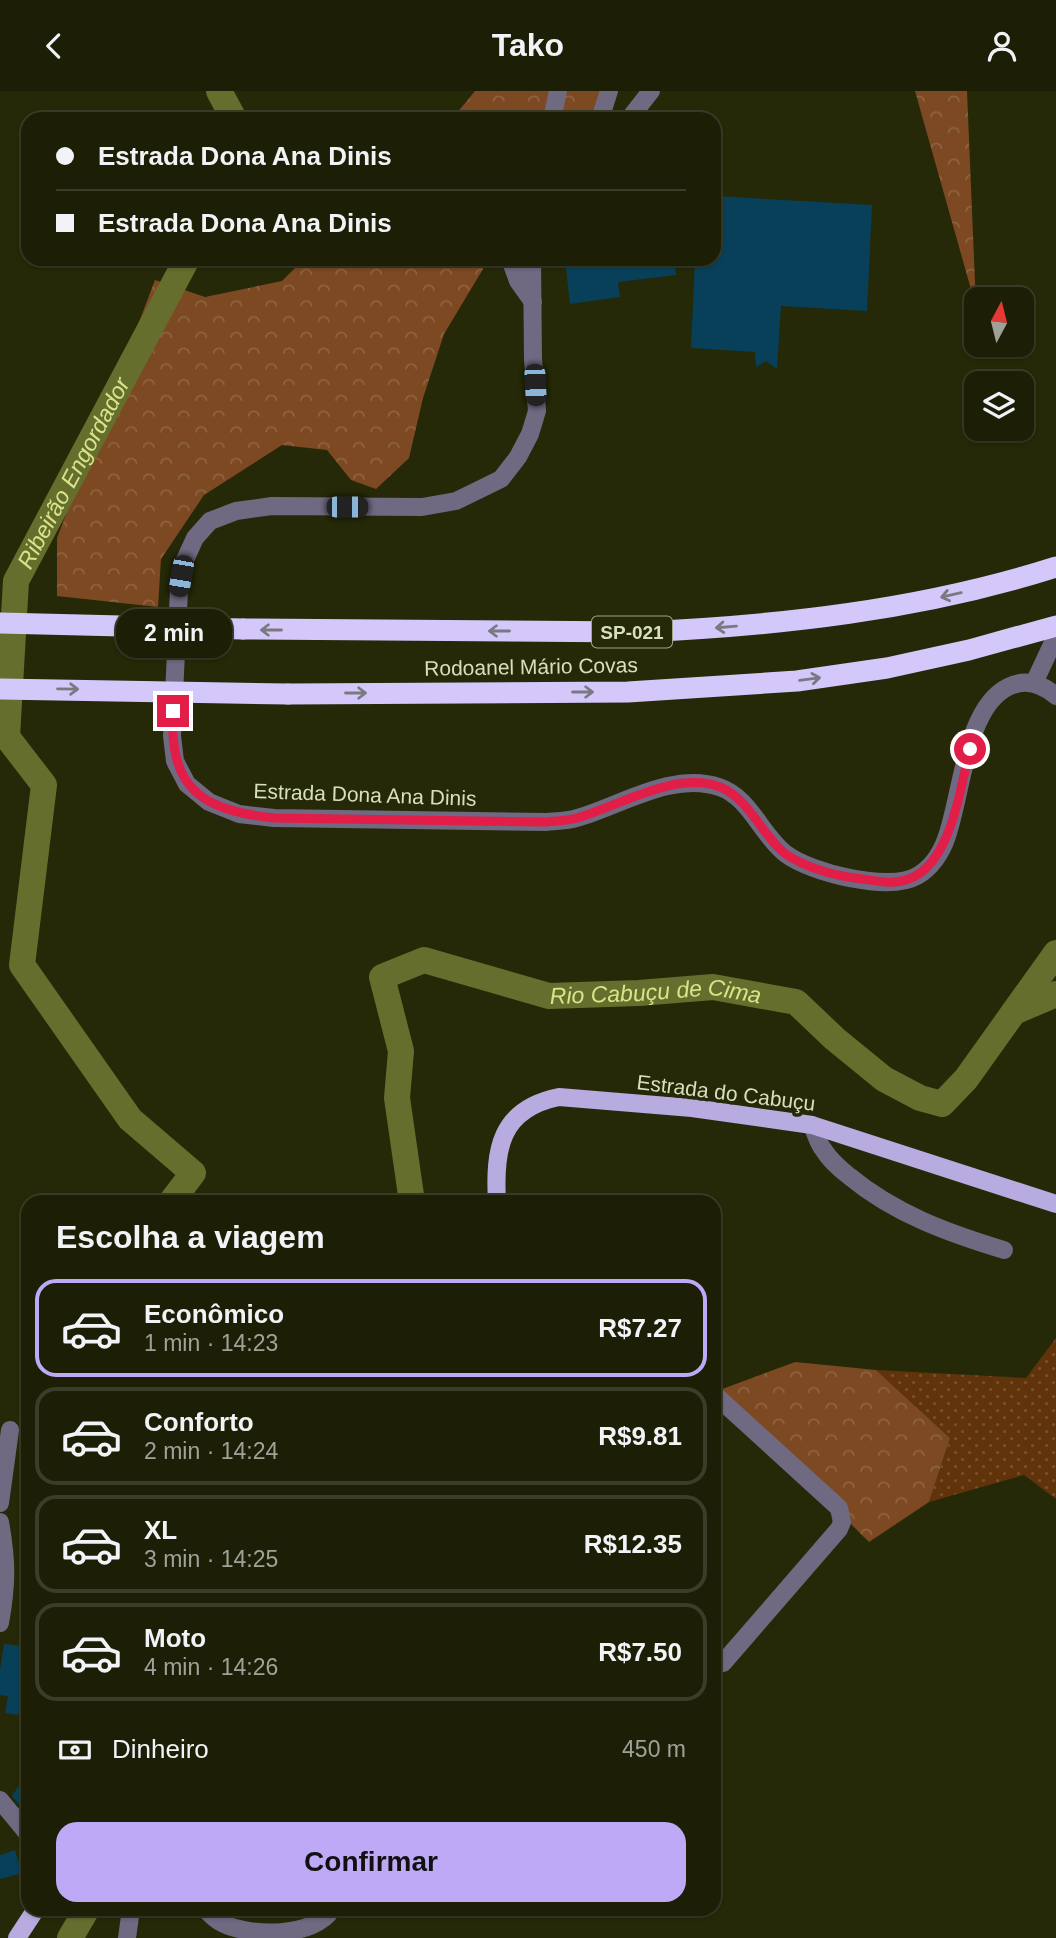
<!DOCTYPE html>
<html lang="pt">
<meta charset="utf-8">
<style>
:root{--surface:#1c1f05;--page:#25270f;--text:#f1f3f6;--muted:#a0a29a;--line:#3a3d27;--accent:#bda9f5}
body{margin:0;font-family:Helvetica,sans-serif;background:var(--page);color:var(--text);height:100vh;display:flex;flex-direction:column;font-size:26px;white-space:nowrap}
*{box-sizing:border-box;margin:0}
p{font-size:23px;color:var(--muted)}
.icon{flex:none;width:38px;height:38px;fill:none;stroke:currentColor;stroke-width:2;stroke-linecap:round;stroke-linejoin:round}
.map{position:relative;flex:1;overflow:hidden}
.drawer{position:absolute;left:21px;top:1104px;width:700px;height:721px;display:flex;flex-direction:column;background:var(--surface);border-radius:21px;box-shadow:0 2px 5px #0004,0 0 0 2px var(--line)}
.drawer>*{flex:none}
.hud{position:absolute;left:21px;top:21px;width:700px;height:154px;border-radius:21px;box-shadow:0 2px 5px #0004,0 0 0 2px var(--line);display:grid;align-content:center;height:154px;padding:0 35px;background:var(--surface)}
.needle{width:46px;rotate:7deg}
.fabs{position:absolute;left:964px;top:196px;display:grid;gap:14px}
.fabs a{display:grid;place-items:center;width:70px;height:70px;border-radius:14px;background:var(--surface);box-shadow:0 2px 5px #0004,0 0 0 2px var(--line);font-size:35px}
.end{position:absolute;width:32px;height:32px;margin:-16px;border:9px solid #e11d48;background:#fff;box-shadow:0 0 0 4px #fff}
.from{border-radius:50%}
.bubble{position:absolute;height:49px;border-radius:21px;background:var(--surface);box-shadow:0 2px 5px #0004,0 0 0 2px var(--line);font-size:23px;font-weight:700;line-height:49px;text-align:center}
.car{position:absolute;width:21px;height:42px;margin:-21px -10px;border-radius:9px;box-shadow:0 0 5px 2px #0007;background:linear-gradient(#222 24%,#8ab4d8 0 40%,#222 0 76%,#8ab4d8 0 86%,#222 0)}
.hud b{display:flex;align-items:center;gap:24px;height:66px;font-size:26px}
.hud b+b{border-top:2px solid var(--line)}
.hud i{width:18px;height:18px;background:var(--text)}
ul{padding:0;list-style:none}
li{display:flex;align-items:center;gap:21px;height:98px;margin:0 14px 10px;padding:0 21px;border:4px solid var(--line);border-radius:21px}
li div{flex:1}
li b{display:block;font-size:26px}
li em{font-style:normal;font-weight:700}
li.active{border-color:var(--accent)}
li>.icon{width:63px;height:63px;stroke-width:1.5}
h2{padding:0 35px;font-size:32px;line-height:84px}
.pay{display:flex;align-items:center;gap:18px;height:77px;padding:0 35px;font-size:26px}
.pay p{margin-inline-start:auto}
.action{display:flex;gap:14px;margin-top:auto;padding:14px 35px}
.action a{flex:1;height:80px;border-radius:21px;background:var(--accent);color:#111;font-size:28px;font-weight:700;line-height:80px;text-align:center}
header{display:flex;justify-content:space-between;align-items:center;height:91px;padding:0 35px;background:var(--surface);font-size:32px;font-weight:700}
.map>svg:first-child{display:block}
.grass{fill:url(#grass-dots)}
.forest{fill:url(#forest-crowns)}
.lines{fill:none;stroke-linecap:round;stroke-linejoin:round}
.river{stroke:#666e2e;stroke-width:26}
.building{fill:#08405a}
.minor{stroke:#6f6982;stroke-width:18}
.major{stroke:#b8abe0;stroke-width:18}
.highway{stroke:#d4c8fb;stroke-width:21}
.highway-bridge{stroke:#d4c8fb;stroke-width:21}
.oneway{stroke:#7c7881}
.route{stroke:#e11d48;stroke-width:9}
.labels{text-anchor:middle;stroke-width:7;stroke-linejoin:round;paint-order:stroke}
.shield{fill:#252907;stroke:#a3a887;stroke-width:2}
.shield-label{font-size:19px;font-weight:bold;fill:#d9dfbe}
.street-label{font-size:21px;fill:#d9dfbe;stroke:#252907}
.water-label{font-size:23px;font-style:italic;fill:#d7e488;stroke:#252907}
</style>
<header><svg class="icon" aria-label="back" viewBox="0 0 24 24"><path d="M15 5l-7 7 7 7"/></svg>Tako<svg class="icon" aria-label="person" viewBox="0 0 24 24"><circle cx="12" cy="8" r="4"/><path d="M4 21q1-7 8-7t8 7"/></svg></header>
<div class="map">
<svg width="1056" height="1847" viewBox="0 0 1056 1847">
<defs>
<pattern id="grass-dots" width="8" height="8" patternUnits="userSpaceOnUse" patternTransform="scale(1.75)"><rect width="8" height="8" fill="#61330a"/><path d="M2 2h.1M6 6h.1" fill="none" stroke="#77502c" stroke-width="1.8" stroke-linecap="round"/></pattern>
<pattern id="forest-crowns" width="20" height="18" patternUnits="userSpaceOnUse" patternTransform="scale(1.75)"><rect width="20" height="18" fill="#7c4922"/><path d="M2 6a3 3 0 1 1 6 0M12 15a3 3 0 1 1 6 0" fill="none" stroke="#8e6340"/></pattern>
</defs>
<rect width="100%" height="100%" fill="#252907"/>
<polygon class="grass" points="1056,1247 1056,1408 1024,1384 929,1411 950,1347 876,1279 1026,1287"/>
<g class="forest">
<polygon points="475,0 616,0 589,28 452,28"/>
<polygon points="915,0 967,0 976,216"/>
<polygon points="304,168 489,168 444,243 423,307 409,367 376,398 351,389 327,359 282,354 204,404 161,468 158,516 57,505 57,447 155,189 205,206 282,190"/>
<polygon points="795,1271 876,1279 950,1347 929,1411 869,1451 717,1300"/>
</g>
<g class="lines">
<g class="river">
<polyline points="219,0 234,28"/>
<polyline points="1014,921 1056,903"/>
<path id="s1" d="M171,1111L193,1082L130,1028L22,874L44,694L7,646L16,490L187,168"/>
<path id="s2" d="M412,1111L397,1007L401,960L382,886L424,869L549,905L639,902L713,896L796,911L835,948L884,988L920,1007L942,1013L966,988L1056,862"/>
<polyline points="70,1847 87,1818"/>
</g>
</g>
<g class="building">
<polygon points="714,105 872,114 867,220 781,215 777,278 766,270 756,276 755,261 691,257 695,168 714,168"/>
<polygon points="565,168 674,168 676,184 618,191 620,206 570,213"/>
<polygon points="4,1553 28,1556 28,1614 20,1613 18,1624 5,1622 8,1605 0,1604 0,1578"/>
<polygon points="18,1696 28,1703 28,1714 24,1720 12,1705"/>
<polygon points="15,1759 22,1782 0,1788 0,1764"/>
</g>
<g class="lines">
<g class="minor">
<polyline points="552,28 558,0"/>
<polyline points="600,28 609,0"/>
<polyline points="629,28 651,0"/>
<polyline points="510,168 518,190 533,211"/>
<path d="M532,168L533,268L537,320L530,343L518,366L501,388L456,410L422,416L272,415L236,420L210,430L195,447L184,471L179,499L172,645L175,670L187,693L209,711L239,723L274,727L546,731C556,730 567,730 577,727C620,715 673,680 719,696C750,706 761,744 786,763C811,782 889,801 917,785C931,777 941,762 946,748C962,705 965,617 1008,596C1026,587 1042,593 1056,605"/>
<polyline points="1034,592 1056,545"/>
<path d="M812,1034C815,1041 818,1052 823,1058C829,1068 840,1078 849,1085C895,1123 948,1142 1004,1159"/>
<polyline points="714,1303 839,1417 842,1431 839,1438 723,1572"/>
<polyline points="0,1412 10,1339"/>
<path d="M0,1431C7,1470 7,1493 0,1532"/>
<polyline points="0,1709 28,1743"/>
<path d="M205,1818C210,1823 215,1829 222,1832C249,1846 315,1847 332,1818"/>
<polyline points="127,1847 131,1818"/>
</g>
<g class="major">
<path d="M497,1111C494,1058 500,1018 559,1006L692,1017L812,1034L1056,1113"/>
<polyline points="17,1847 36,1818"/>
</g>
<g class="highway">
<path d="M243,538L637,541C778,535 921,519 1056,476"/>
<polyline points="288,603 628,601 797,590 887,577 969,559 1056,535"/>
</g>
<g class="highway-bridge">
<polyline points="0,532 243,538"/>
<polyline points="0,598 288,603"/>
</g>
</g>
<defs><path id="oneway-shaft" d="M-6 0H5M1.5-3L5.5 0L1.5 3" fill="none" stroke-width="1.6" stroke-linecap="round" stroke-linejoin="round" transform="scale(1.75)"/></defs>
<g class="oneway">
<use href="#oneway-shaft" transform="translate(951 504) rotate(167)"/>
<use href="#oneway-shaft" transform="translate(726 536) rotate(175)"/>
<use href="#oneway-shaft" transform="translate(271 539) rotate(-180)"/>
<use href="#oneway-shaft" transform="translate(499 540) rotate(-180)"/>
<use href="#oneway-shaft" transform="translate(810 588) rotate(-8)"/>
<use href="#oneway-shaft" transform="translate(68 598) rotate(1)"/>
<use href="#oneway-shaft" transform="translate(583 601)"/>
<use href="#oneway-shaft" transform="translate(356 602)"/>
</g>
<g class="lines">
<path class="route" d="M173,620C169,698 201,719 274,727L546,731C556,730 567,730 577,727C619,715 676,679 720,696C750,708 763,747 787,764C809,778 837,785 862,788C872,789 884,792 894,791C950,789 959,700 970,658"/>
</g>
<g class="labels">
<rect class="shield" x="592" y="525.5" width="80" height="31" rx="5"/>
<g class="shield-label">
<text x="632" y="548">SP-021</text>
</g>
<g class="street-label">
<text transform="translate(531 576) rotate(-1)" y="7">Rodoanel Mário Covas</text>
<text transform="translate(365 704) rotate(2)" y="7">Estrada Dona Ana Dinis</text>
<text transform="translate(726 1002) rotate(7)" y="7">Estrada do Cabuçu</text>
</g>
<g class="water-label">
<text dy="8" stroke="none"><textPath href="#s1" startOffset="828">Ribeirão Engordador</textPath></text>
<text dy="8" stroke="none"><textPath href="#s2" startOffset="511">Rio Cabuçu de Cima</textPath></text>
</g>
</g>
</svg>
<div class="fabs">
<a><svg class="needle" viewBox="-14 -14 28 28"><path d="M0-13l5 13h-10z" fill="#e53935"/><path d="M0 13l5-13h-10z" fill="#a0a29a"/></svg></a>
<a><svg class="icon" aria-label="layers" viewBox="0 0 24 24"><path d="M12 4l9 5-9 5-9-5zM3 14l9 5 9-5"/></svg></a>
</div>
<i class="end from" style="left:970px;top:658px"></i>
<i class="end" style="left:173px;top:620px"></i>
<div class="bubble" style="left:116px;top:518px;width:116px">2 min</div>
<i class="car" style="left:535px;top:294px;rotate:177deg"></i>
<i class="car" style="left:347px;top:416px;rotate:90deg"></i>
<i class="car" style="left:181px;top:485px;rotate:190deg"></i>
<div class="hud">
<b><i class="from"></i>Estrada Dona Ana Dinis</b>
<b><i></i>Estrada Dona Ana Dinis</b>
</div>
<section class="drawer">
<h2>Escolha a viagem</h2>
<ul>
<li class="active"><svg class="icon" aria-label="car" viewBox="0 0 24 24"><path d="M5 17H2v-5l4-1 3-4h7l3 4 3 1v5h-3M9 17h6M6 11h13"/><circle cx="7" cy="17" r="2"/><circle cx="17" cy="17" r="2"/></svg><div><b>Econômico</b><p>1 min · 14:23</p></div><em>R$7.27</em></li>
<li><svg class="icon" aria-label="car" viewBox="0 0 24 24"><path d="M5 17H2v-5l4-1 3-4h7l3 4 3 1v5h-3M9 17h6M6 11h13"/><circle cx="7" cy="17" r="2"/><circle cx="17" cy="17" r="2"/></svg><div><b>Conforto</b><p>2 min · 14:24</p></div><em>R$9.81</em></li>
<li><svg class="icon" aria-label="car" viewBox="0 0 24 24"><path d="M5 17H2v-5l4-1 3-4h7l3 4 3 1v5h-3M9 17h6M6 11h13"/><circle cx="7" cy="17" r="2"/><circle cx="17" cy="17" r="2"/></svg><div><b>XL</b><p>3 min · 14:25</p></div><em>R$12.35</em></li>
<li><svg class="icon" aria-label="car" viewBox="0 0 24 24"><path d="M5 17H2v-5l4-1 3-4h7l3 4 3 1v5h-3M9 17h6M6 11h13"/><circle cx="7" cy="17" r="2"/><circle cx="17" cy="17" r="2"/></svg><div><b>Moto</b><p>4 min · 14:26</p></div><em>R$7.50</em></li>
</ul>
<div class="pay"><svg class="icon" aria-label="cash" viewBox="0 0 24 24"><path d="M3 7h18v10H3z"/><circle cx="12" cy="12" r="2"/></svg>Dinheiro<p>450 m</p></div>
<div class="action"><a>Confirmar</a></div>
</section>
</div>
